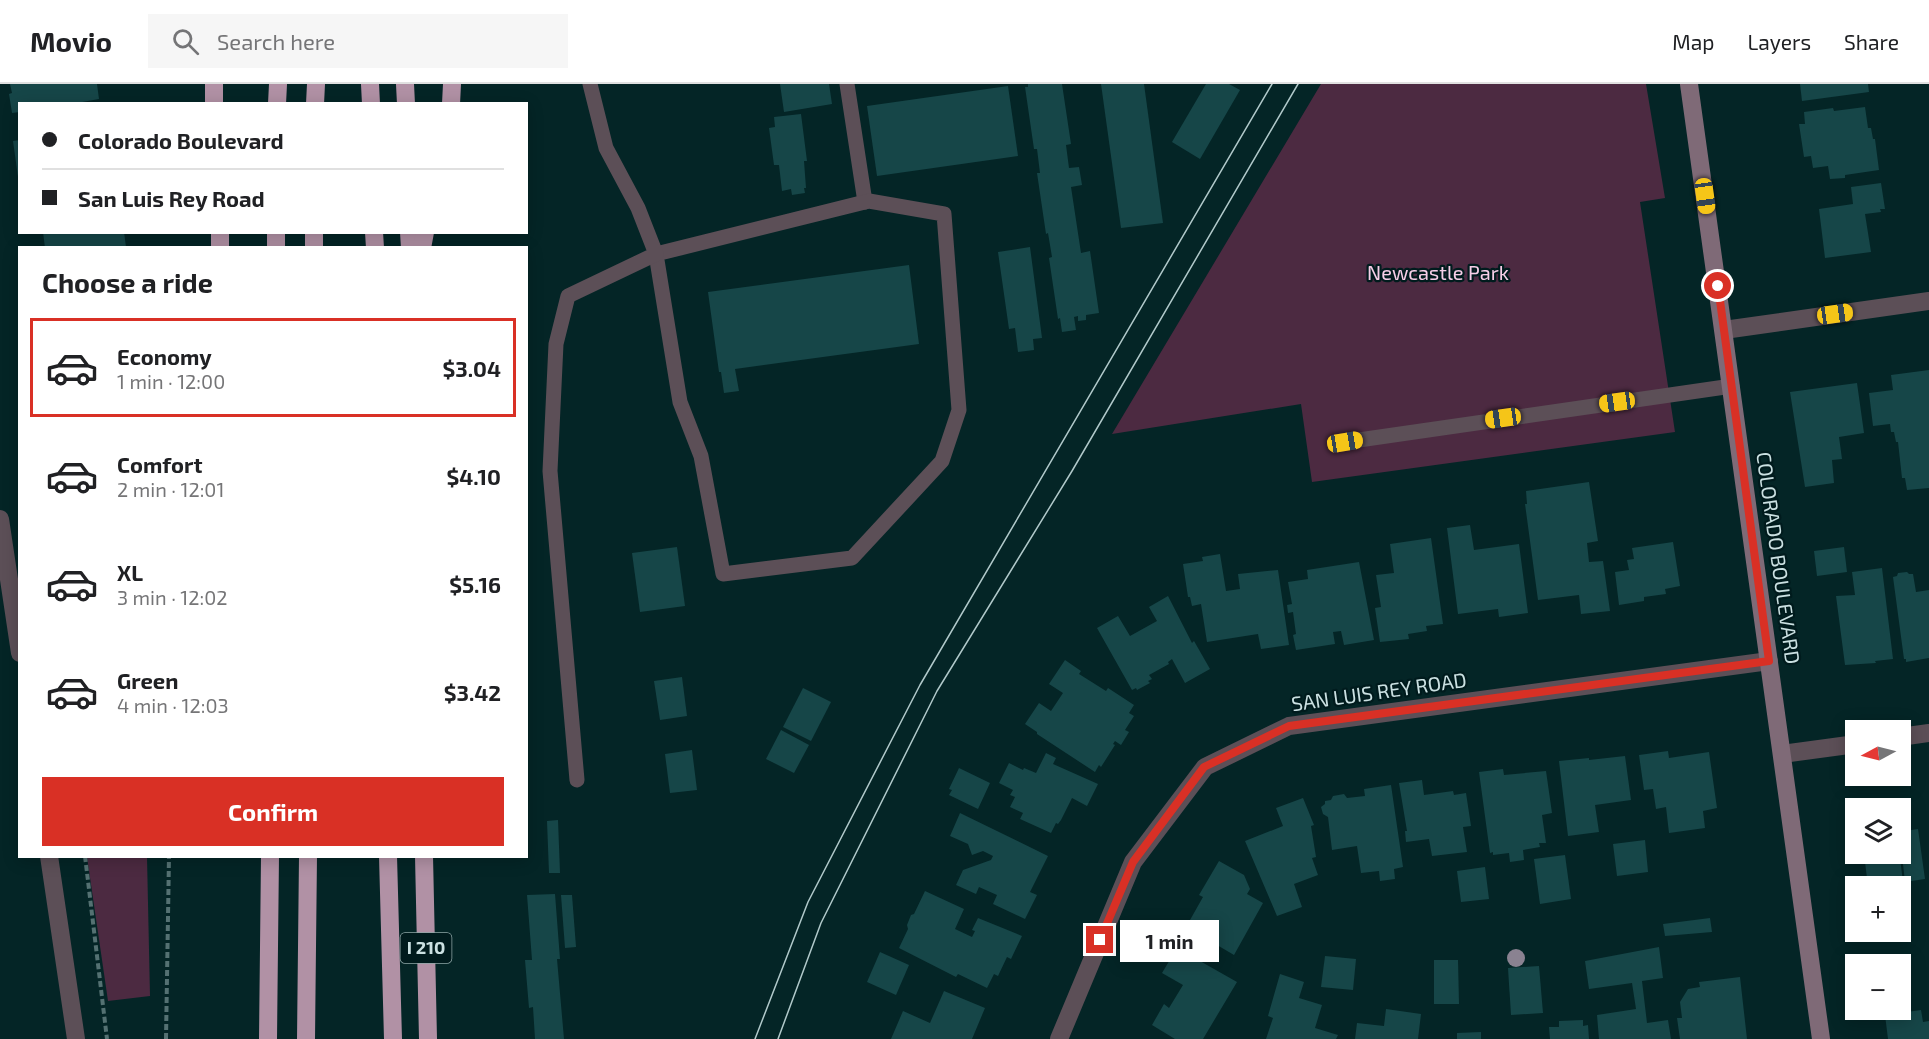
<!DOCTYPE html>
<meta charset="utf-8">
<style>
:root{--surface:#fff;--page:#f6f6f6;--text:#202124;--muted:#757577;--line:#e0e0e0;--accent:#d93025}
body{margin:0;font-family:"Exo 2",sans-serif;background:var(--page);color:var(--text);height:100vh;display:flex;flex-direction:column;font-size:22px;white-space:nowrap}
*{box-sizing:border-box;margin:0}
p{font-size:20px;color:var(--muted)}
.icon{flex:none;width:33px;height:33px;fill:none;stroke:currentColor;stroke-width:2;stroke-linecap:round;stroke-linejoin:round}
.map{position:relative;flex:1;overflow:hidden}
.sheet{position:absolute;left:18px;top:162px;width:510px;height:612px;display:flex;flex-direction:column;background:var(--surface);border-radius:0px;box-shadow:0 3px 15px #0003}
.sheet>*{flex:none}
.guide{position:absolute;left:18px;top:18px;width:510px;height:132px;border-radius:0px;box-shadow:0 3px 15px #0003;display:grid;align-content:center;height:132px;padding:0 24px;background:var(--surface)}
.needle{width:39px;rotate:263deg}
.fabs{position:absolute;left:1845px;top:636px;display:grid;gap:12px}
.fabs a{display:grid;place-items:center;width:66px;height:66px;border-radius:0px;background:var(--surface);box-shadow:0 3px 15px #0003;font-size:30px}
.end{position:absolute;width:27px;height:27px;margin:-14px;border:8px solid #d93025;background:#fff;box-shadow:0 0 0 3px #fff}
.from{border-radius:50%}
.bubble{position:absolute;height:42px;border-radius:0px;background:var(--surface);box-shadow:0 3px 15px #0003;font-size:20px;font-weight:700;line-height:42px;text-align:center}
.car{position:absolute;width:18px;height:36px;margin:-18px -9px;border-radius:8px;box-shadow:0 0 4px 2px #0007;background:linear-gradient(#f5c518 24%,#345 0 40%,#f5c518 0 76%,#345 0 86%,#f5c518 0)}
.guide b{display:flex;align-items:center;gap:21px;height:57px;font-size:22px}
.guide b+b{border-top:2px solid var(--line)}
.guide i{width:15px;height:15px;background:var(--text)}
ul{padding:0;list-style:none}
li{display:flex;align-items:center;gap:18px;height:99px;margin:0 12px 9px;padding:0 12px;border:3px solid transparent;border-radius:0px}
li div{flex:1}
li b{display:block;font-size:22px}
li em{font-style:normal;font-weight:700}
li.active{border-color:var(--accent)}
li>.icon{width:54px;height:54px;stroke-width:1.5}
h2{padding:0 24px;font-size:27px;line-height:72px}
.button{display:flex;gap:12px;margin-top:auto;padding:12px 24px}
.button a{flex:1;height:69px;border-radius:0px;background:var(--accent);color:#fff;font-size:24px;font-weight:700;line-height:69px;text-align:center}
header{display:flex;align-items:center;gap:36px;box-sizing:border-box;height:84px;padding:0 30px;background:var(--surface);border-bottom:2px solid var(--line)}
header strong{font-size:28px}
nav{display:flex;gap:33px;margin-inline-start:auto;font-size:21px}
.search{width:420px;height:54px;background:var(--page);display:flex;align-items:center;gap:15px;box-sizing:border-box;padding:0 21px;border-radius:0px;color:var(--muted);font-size:22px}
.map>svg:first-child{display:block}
.green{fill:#4c2a41}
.building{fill:#164648}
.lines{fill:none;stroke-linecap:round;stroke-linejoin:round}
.path{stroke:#547172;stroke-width:4;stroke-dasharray:6 3;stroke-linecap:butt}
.lane{stroke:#5c4f57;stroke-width:15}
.street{stroke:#5c4f57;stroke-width:18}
.secondary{stroke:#7f6a77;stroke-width:18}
.highway{stroke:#b191a5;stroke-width:18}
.tram{stroke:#b1c9ca;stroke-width:1.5}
.tree{fill:#8a8291}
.route{stroke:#d93025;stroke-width:8}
.labels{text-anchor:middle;stroke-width:4.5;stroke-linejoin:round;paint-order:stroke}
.shield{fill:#001b1d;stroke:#8ea6a7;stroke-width:1.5}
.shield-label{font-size:18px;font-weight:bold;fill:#cbe1e2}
.park-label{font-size:20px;fill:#f7cfe8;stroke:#001b1d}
.street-label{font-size:20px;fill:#cbe1e2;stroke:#001b1d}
</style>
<header>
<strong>Movio</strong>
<div class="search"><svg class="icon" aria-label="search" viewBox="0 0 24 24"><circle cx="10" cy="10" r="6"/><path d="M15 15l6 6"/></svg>Search here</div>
<nav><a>Map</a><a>Layers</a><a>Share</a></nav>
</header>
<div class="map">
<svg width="1929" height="955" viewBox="0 0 1929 955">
<rect width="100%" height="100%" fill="#042526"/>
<g class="green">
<polygon points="1321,0 1646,0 1665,114 1640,118 1675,348 1312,398 1301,320 1112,350"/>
<polygon points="87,773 147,773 150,912 108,917"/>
</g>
<g class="building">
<polygon points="10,0 97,0 99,15 71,20 20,20 20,28 12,29 9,10 12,9"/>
<polygon points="780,0 829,0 832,20 784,28"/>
<polygon points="1028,0 1062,0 1071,60 1066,61 1069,84 1079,83 1082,101 1071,103 1081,169 1090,167 1099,229 1086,231 1086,236 1078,237 1078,232 1074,233 1076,246 1062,248 1060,234 1058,235 1049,174 1052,173 1048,149 1046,150 1037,89 1040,89 1037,65 1034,65 1025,3 1028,3"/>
<polygon points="1101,0 1144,0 1163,139 1121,144"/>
<polygon points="1206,0 1229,0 1240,6 1200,75 1172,58"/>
<polygon points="1800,0 1868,0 1869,8 1802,17"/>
<polygon points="1008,2 1018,72 877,92 867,22"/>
<polygon points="1865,23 1868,44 1871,44 1873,55 1875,55 1879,86 1845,91 1845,94 1830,95 1828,82 1813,84 1811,72 1804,73 1799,40 1805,40 1804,28 1833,24 1834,27"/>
<polygon points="801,30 807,77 804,77 806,104 804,104 805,109 792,111 791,105 782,107 779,81 774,81 769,44 775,43 774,33"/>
<polygon points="20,56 20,93 18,93 13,57"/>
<polygon points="1881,99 1885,125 1880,125 1881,128 1865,130 1871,168 1825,174 1819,125 1853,120 1851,103"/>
<polygon points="43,148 124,148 126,163 45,164"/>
<polygon points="1030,163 1042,254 1033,255 1034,266 1018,268 1015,244 1009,245 998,168"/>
<polygon points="909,181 919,260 735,285 739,307 724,309 721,288 719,288 708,208"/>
<polygon points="1929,286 1929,404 1907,406 1905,394 1902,394 1898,358 1896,358 1894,348 1891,348 1890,340 1873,342 1869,309 1893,306 1891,291"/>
<polygon points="1857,299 1864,349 1839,353 1842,375 1832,376 1834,399 1805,403 1790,308"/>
<polygon points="1589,398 1598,457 1587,459 1589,478 1603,477 1610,527 1581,530 1579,511 1538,516 1525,420 1527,420 1526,407"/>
<polygon points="1470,441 1474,466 1519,460 1528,529 1499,533 1498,525 1458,530 1447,444"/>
<polygon points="1431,454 1443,540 1426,542 1427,547 1408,550 1409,555 1380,558 1375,524 1381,523 1376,491 1394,489 1390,460"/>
<polygon points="1673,458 1680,502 1665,505 1666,510 1644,513 1644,517 1619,521 1615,488 1629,486 1627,476 1634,475 1632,464"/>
<polygon points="677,463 685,522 640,528 632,469"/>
<polygon points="1844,463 1847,488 1817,492 1814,467"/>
<polygon points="1220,470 1226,507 1240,505 1238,490 1278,486 1289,561 1261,565 1258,550 1207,558 1201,520 1192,522 1190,513 1188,513 1183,480 1203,477 1202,473"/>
<polygon points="1359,478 1374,556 1344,561 1341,547 1333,548 1335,560 1296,566 1293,551 1296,550 1293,528 1288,529 1287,521 1292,520 1288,498 1308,495 1307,486"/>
<polygon points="1882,484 1893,575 1875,577 1876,579 1845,581 1836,512 1855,511 1852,488"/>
<polygon points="1907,488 1909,490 1913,490 1916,508 1929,506 1929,574 1906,578 1906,575 1904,575 1893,493 1897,492 1898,489"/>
<polygon points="1168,512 1192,559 1194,557 1210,585 1185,599 1172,575 1168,578 1169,580 1149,591 1152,595 1148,597 1150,599 1137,606 1136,604 1132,606 1097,544 1118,532 1130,552 1157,537 1149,523"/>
<polygon points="1065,576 1081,587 1079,590 1106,607 1108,604 1134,621 1129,629 1134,632 1125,646 1129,648 1121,661 1115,657 1113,660 1115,661 1101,683 1099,681 1095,688 1037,650 1037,648 1025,640 1039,619 1051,627 1063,609 1049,600"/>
<polygon points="682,593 687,632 660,636 654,597"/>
<polygon points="803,604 831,618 811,657 783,643"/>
<polygon points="781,646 809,661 794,689 766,675"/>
<polygon points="692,666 697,706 670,709 665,670"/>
<polygon points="1668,667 1669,674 1709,668 1717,724 1703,727 1705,744 1669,749 1666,723 1656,725 1653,705 1644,706 1639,671"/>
<polygon points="1046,669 1056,674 1053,680 1098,700 1087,722 1072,714 1061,736 1058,740 1056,739 1051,749 1020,735 1023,729 1010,723 1015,713 1010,711 1013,706 999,699 1009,679 1023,686 1024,684 1036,689"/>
<polygon points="1625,672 1631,716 1595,721 1599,748 1568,752 1559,677 1589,674 1589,676"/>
<polygon points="959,684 990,699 978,725 949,711 952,706 949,705"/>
<polygon points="1503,685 1504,691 1546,687 1552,729 1542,731 1546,759 1539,759 1540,763 1523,766 1524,776 1510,778 1509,769 1493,771 1493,768 1490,769 1479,688"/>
<polygon points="1422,696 1424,711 1453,707 1454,711 1466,709 1471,742 1463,743 1467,768 1432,772 1429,755 1406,758 1405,747 1407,747 1399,699"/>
<polygon points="1391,701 1403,783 1394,785 1395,795 1380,797 1379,787 1361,789 1357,762 1332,766 1328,733 1323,730 1321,723 1325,720 1325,717 1331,716 1333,712 1344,710 1347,714 1365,712 1364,705"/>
<polygon points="1303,714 1314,741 1311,742 1316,773 1312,774 1318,791 1294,800 1302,823 1277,832 1245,757 1283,742 1276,724"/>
<polygon points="1900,727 1903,727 1905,747 1918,745 1925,795 1905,798 1902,771 1900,771"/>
<polygon points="960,729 1048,772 1030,808 1037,811 1025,835 993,820 997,811 979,803 976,810 956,801 963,786 991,776 993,772 983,767 972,771 968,760 950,752"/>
<polygon points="558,736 560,789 549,789 547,737"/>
<polygon points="1645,756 1648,788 1617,792 1613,760"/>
<polygon points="1864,770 1900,770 1890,772 1890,775 1900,774 1903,798 1896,799 1896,802 1868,802"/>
<polygon points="1565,771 1571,815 1540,820 1534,775"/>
<polygon points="1219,777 1244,791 1250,805 1247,810 1263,819 1234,871 1217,861 1212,870 1181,852 1203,813 1199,811"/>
<polygon points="1485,783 1489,815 1461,818 1457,787"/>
<polygon points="925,807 964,825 955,845 972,853 975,847 972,846 978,834 1022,852 1011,875 1007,873 998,892 994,890 987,904 958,890 956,893 899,864 908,845 907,841 911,831 914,830"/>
<polygon points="555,810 560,875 557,875 564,955 535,955 533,923 529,924 525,876 532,876 527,811"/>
<polygon points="561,811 572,811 576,863 565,864"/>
<polygon points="1710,834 1712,848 1665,852 1663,840"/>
<polygon points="1659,863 1663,894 1642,897 1647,939 1668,936 1671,955 1599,955 1597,931 1636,925 1632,899 1589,905 1585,877"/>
<polygon points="1177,864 1237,898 1203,955 1175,955 1152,941 1164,920 1169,924 1183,901 1162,889"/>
<polygon points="880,868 909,881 896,911 867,898"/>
<polygon points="1325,872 1356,875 1353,906 1321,903"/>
<polygon points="1434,876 1458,876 1459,920 1434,920"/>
<polygon points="1539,882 1543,929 1511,931 1508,884"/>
<polygon points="1280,890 1304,898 1299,914 1322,921 1315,944 1338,951 1336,955 1266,955 1273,934 1268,932"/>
<polygon points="1740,893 1747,955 1680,955 1677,934 1682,934 1680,918 1688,905 1700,903 1699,898"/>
<polygon points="944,907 985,924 972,955 891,955 903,927 930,939"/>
<polygon points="1386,925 1421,930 1418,955 1355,955 1357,939 1384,942"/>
<polygon points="1921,926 1923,938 1929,937 1929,955 1888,955 1885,931"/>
<polygon points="1583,936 1583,942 1588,941 1589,955 1550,955 1549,943 1559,943 1559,937"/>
<polygon points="1481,948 1481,955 1457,955 1457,949"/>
</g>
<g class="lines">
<g class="path">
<polyline points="85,772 107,955"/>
<polyline points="166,955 169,772"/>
</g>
<g class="lane">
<polyline points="847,0 865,118"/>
<polygon points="869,117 944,130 959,326 942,377 852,474 723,490 701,372 680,318 656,170"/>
<polyline points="1345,358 1732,302"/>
<polyline points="577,696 550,387 556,260 568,212 656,170 638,124 606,64 590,0"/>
</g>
<g class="street">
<polyline points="1724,246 1929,217"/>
<polyline points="0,435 20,569"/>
<polyline points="1900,653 1929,649"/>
<polyline points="1782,670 1856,660"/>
<polyline points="49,772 76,955"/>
<polyline points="1059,955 1133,778 1205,683 1289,642 1769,577"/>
</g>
<polyline class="secondary" points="1689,0 1821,955"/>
<g class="highway">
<polyline points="214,0 214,20"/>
<polyline points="370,0 371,20"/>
<polyline points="405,0 406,20"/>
<polyline points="277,20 278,0"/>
<polyline points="315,20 316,0"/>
<polyline points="451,20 452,0"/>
<polyline points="220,148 220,164"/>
<polyline points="374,148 375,164"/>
<polyline points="409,148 410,164"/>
<polyline points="276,164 276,148"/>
<polyline points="314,164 314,148"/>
<polyline points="422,164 425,148"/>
<polyline points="388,772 393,955"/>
<polyline points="424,772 428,955"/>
<polyline points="268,955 270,772"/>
<polyline points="306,955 308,772"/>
</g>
<g class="tram">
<polyline points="755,955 808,818 920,601 1272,0"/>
<polyline points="778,955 821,839 937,607 1072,387 1298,0"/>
</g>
</g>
<circle class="tree" cx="1516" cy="874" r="9"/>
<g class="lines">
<polyline class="route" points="1100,856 1133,778 1204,683 1289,642 1769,577 1718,202"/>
</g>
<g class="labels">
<rect class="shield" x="400.5" y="849" width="51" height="30" rx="4.5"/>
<g class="shield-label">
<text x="426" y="870">I 210</text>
</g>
<g class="park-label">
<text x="1438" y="196">Newcastle Park</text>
</g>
<g class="street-label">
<text transform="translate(1778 474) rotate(82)" y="7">COLORADO BOULEVARD</text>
<text transform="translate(1379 608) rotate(-8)" y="7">SAN LUIS REY ROAD</text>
</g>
</g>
</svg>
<div class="fabs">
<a><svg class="needle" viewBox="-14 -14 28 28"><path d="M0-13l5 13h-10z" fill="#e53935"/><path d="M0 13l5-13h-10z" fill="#757577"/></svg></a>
<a><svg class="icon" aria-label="layers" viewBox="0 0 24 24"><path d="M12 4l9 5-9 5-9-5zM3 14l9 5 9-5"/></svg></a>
<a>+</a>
<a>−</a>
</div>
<i class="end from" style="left:1718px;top:202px"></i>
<i class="end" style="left:1100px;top:856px"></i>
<div class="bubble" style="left:1120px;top:836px;width:99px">1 min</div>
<i class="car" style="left:1705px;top:112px;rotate:172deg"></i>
<i class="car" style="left:1835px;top:230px;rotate:82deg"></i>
<i class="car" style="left:1617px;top:318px;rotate:262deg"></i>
<i class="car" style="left:1503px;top:334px;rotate:262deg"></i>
<i class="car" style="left:1345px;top:358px;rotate:81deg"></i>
<div class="guide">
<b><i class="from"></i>Colorado Boulevard</b>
<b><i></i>San Luis Rey Road</b>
</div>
<section class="sheet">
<h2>Choose a ride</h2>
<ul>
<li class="active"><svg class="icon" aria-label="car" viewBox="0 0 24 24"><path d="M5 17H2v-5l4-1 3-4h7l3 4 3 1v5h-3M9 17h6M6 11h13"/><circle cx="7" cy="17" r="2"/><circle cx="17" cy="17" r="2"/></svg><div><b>Economy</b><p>1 min · 12:00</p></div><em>$3.04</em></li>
<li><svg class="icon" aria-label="car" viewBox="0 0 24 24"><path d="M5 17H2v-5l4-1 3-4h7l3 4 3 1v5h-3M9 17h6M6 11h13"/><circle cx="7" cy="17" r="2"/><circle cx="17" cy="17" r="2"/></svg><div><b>Comfort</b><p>2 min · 12:01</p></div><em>$4.10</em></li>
<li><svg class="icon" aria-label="car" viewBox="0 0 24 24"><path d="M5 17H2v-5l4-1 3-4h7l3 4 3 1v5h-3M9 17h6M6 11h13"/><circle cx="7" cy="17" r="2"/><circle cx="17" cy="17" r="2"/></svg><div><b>XL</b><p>3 min · 12:02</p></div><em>$5.16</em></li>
<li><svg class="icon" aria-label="car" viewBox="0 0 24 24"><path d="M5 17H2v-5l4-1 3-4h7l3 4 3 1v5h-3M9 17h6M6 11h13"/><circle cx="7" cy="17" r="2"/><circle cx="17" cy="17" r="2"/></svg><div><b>Green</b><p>4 min · 12:03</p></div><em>$3.42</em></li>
</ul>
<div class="button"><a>Confirm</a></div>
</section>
</div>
